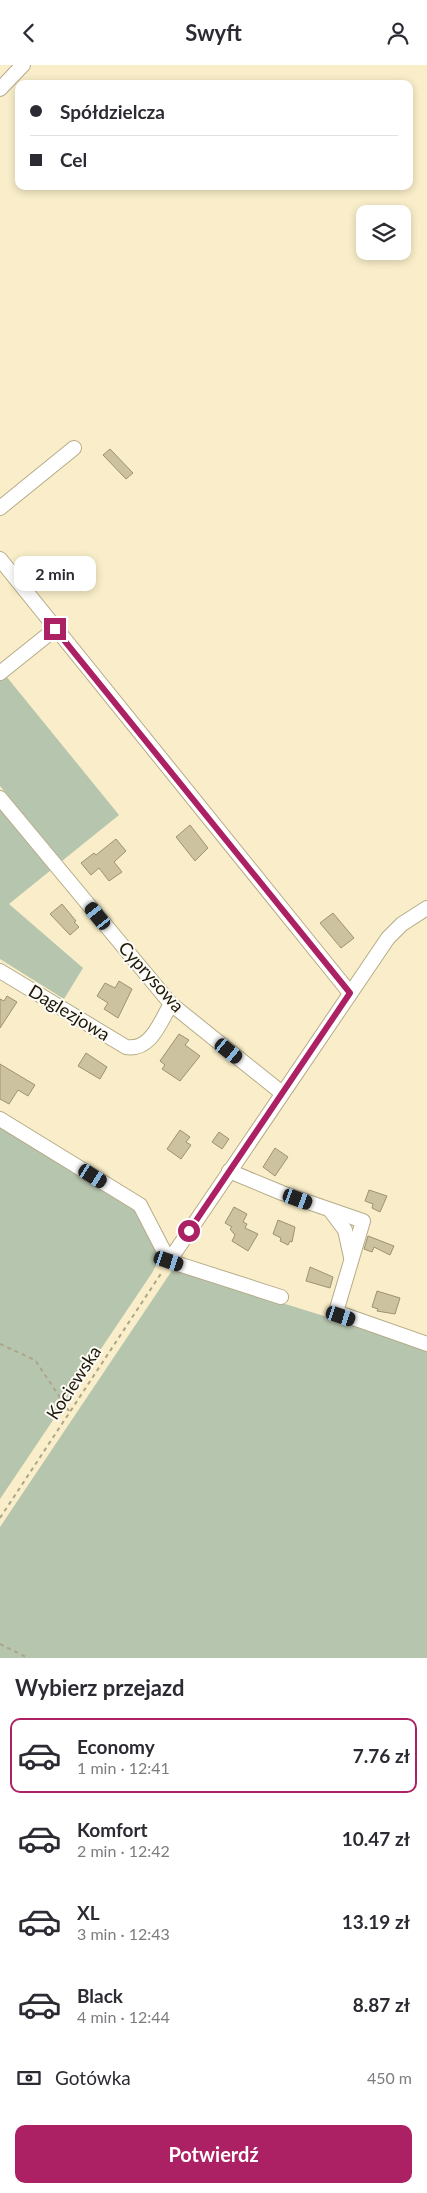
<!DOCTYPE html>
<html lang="pl">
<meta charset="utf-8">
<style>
:root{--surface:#fff;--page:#f2f2f3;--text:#2b2b33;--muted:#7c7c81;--line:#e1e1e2;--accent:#ab2163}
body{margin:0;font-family:Lato,sans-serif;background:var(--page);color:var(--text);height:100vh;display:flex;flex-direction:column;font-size:19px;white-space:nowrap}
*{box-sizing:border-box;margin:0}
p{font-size:16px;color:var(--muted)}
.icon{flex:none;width:28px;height:28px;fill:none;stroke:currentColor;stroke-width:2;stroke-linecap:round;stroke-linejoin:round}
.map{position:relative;height:1593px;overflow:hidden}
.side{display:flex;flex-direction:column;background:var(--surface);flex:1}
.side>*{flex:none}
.top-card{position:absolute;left:15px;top:15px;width:398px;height:110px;border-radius:10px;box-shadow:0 2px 8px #0003;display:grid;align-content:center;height:110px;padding:0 15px;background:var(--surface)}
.controls{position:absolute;left:356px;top:140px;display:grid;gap:10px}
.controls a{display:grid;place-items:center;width:55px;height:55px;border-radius:10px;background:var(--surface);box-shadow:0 2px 8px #0003;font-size:25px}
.end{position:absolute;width:22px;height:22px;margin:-11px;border:6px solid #ab2163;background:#fff;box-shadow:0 0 0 2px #fff}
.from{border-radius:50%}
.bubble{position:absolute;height:35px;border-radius:10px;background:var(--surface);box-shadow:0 2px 8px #0003;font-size:16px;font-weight:700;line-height:35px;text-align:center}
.car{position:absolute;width:15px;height:30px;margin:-15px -8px;border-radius:6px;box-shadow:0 0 4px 1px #0007;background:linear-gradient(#222 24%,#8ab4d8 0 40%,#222 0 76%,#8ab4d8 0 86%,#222 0)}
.top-card b{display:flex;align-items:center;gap:18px;height:48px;font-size:19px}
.top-card b+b{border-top:1px solid var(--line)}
.top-card i{width:12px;height:12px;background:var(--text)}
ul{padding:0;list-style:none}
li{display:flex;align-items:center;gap:15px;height:75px;margin:0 10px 8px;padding:0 5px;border:2px solid transparent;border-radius:10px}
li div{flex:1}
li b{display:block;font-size:19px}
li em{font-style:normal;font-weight:700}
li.active{border-color:var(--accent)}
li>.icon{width:45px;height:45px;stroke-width:1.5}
h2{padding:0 15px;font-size:22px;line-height:60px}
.pay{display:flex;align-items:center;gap:12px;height:55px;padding:0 15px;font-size:19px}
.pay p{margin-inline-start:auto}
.primary-button{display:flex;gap:10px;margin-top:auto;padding:10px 15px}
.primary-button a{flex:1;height:58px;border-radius:10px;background:var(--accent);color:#fff;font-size:20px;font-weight:700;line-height:58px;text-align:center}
header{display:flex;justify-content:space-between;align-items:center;height:65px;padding:0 15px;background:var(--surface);font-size:22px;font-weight:700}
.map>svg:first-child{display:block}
.green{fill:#b6c5ae}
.building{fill:#cdc29f;stroke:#9e9371}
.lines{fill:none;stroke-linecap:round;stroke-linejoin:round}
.street-casing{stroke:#b6ab88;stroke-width:16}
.path{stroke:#ada588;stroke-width:2;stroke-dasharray:4 4;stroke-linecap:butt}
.street{stroke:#fff;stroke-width:14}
.route{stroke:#ab2163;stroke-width:6}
.labels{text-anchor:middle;stroke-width:4;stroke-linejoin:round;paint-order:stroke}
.street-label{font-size:18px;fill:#1b170a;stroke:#fdfbf4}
</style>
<header><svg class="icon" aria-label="back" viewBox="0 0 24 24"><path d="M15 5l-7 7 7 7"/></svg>Swyft<svg class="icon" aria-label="person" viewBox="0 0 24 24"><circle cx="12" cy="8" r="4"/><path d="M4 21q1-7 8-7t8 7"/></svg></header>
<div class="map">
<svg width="427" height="1593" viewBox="0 0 427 1593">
<rect width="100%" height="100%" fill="#f9eec9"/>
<g class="green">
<polygon points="6,611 119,750 62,796 0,721 0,615"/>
<polygon points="0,741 51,805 9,839 83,903 64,934 0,894"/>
<polygon points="0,1061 139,1140 164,1185 152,1208 0,1434"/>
<polygon points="173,1204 427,1283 427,1593 0,1593 0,1462"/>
</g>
<g class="building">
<polygon points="110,384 133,408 126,414 103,390"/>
<polygon points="190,760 208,783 195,796 176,772"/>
<polygon points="116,774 126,786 114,797 122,807 109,816 99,803 91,810 81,798 94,788 96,790"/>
<polygon points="62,839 76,856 74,857 79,862 70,870 50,849"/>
<polygon points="333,848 354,873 341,883 320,858"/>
<polygon points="119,916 132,924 118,953 104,944 108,938 97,931 105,918 115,923"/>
<polygon points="7,931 17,937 0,963 0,934 4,936"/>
<polygon points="179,969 189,975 185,980 200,991 180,1016 162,1004 165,1000 160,996"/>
<polygon points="86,988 107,1002 100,1014 78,1001"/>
<polygon points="0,999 35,1020 28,1031 18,1025 9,1039 0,1034"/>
<polygon points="180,1065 190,1072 186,1077 191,1080 181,1094 167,1084"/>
<polygon points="219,1067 229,1074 222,1084 212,1077"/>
<polygon points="275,1083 288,1092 275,1111 263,1102"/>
<polygon points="369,1125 387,1131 380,1147 372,1143 373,1139 365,1136"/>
<polygon points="234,1142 247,1149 243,1157 247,1159 245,1163 258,1169 248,1186 232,1176 235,1170 230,1164 232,1162 225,1158"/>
<polygon points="278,1155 295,1162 292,1177 290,1176 288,1180 280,1176 281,1173 273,1169"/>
<polygon points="368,1171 394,1181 390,1190 374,1182 372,1187 364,1184"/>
<polygon points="310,1202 333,1212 330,1223 306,1216"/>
<polygon points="377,1226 400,1233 395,1249 377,1246 378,1244 372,1242"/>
</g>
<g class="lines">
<g class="street-casing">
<g id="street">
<polyline points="0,24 23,0"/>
<polyline points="0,443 74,383"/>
<polyline points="0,494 350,928"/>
<polyline points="0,608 55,564"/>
<polyline points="0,733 171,939 282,1028"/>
<path d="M0,906L126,982C151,986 160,957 171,939"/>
<polyline points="0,1054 140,1140 169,1196 281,1232"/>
<polyline points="229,1106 282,1128 363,1156 336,1247 427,1279"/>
<polyline points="330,1145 345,1165 351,1192"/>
<polyline points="169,1196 388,873 402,859 427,843"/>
</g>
</g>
<g class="path">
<polyline points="0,1279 35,1295 69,1346"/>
<polyline points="0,1453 162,1207"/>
<polyline points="0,1579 28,1593"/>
</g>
<use href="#street" class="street"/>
</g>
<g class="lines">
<polyline class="route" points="55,564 350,928 189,1166"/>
</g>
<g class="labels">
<g class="street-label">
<text transform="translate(151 912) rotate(48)" y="6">Cyprysowa</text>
<text transform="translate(69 948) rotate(31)" y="6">Daglezjowa</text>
<text transform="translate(74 1318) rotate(-57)" y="6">Kociewska</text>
</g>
</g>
</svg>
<div class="controls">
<a><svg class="icon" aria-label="layers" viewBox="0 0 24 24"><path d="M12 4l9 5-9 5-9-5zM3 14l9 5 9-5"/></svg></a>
</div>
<i class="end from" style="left:189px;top:1166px"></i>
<i class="end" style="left:55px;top:564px"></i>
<div class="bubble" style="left:14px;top:491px;width:82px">2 min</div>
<i class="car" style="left:98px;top:851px;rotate:321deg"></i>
<i class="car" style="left:229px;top:986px;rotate:129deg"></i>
<i class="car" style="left:93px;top:1111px;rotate:122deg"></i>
<i class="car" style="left:298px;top:1134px;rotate:110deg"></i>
<i class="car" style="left:169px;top:1196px;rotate:108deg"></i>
<i class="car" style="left:341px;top:1251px;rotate:108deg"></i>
<div class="top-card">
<b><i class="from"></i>Spółdzielcza</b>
<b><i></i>Cel</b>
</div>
</div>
<section class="side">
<h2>Wybierz przejazd</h2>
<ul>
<li class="active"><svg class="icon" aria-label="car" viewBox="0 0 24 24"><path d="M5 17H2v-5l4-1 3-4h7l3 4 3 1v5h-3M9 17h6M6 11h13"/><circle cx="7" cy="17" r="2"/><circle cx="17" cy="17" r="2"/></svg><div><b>Economy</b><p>1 min · 12:41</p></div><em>7.76 zł</em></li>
<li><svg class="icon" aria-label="car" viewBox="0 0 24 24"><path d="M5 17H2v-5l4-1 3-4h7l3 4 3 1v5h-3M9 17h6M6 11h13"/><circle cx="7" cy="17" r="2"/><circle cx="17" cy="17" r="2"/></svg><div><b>Komfort</b><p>2 min · 12:42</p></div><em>10.47 zł</em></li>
<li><svg class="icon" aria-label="car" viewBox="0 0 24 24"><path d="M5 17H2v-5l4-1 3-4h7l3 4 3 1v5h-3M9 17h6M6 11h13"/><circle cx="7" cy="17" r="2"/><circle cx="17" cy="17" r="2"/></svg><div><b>XL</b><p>3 min · 12:43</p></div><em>13.19 zł</em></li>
<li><svg class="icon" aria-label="car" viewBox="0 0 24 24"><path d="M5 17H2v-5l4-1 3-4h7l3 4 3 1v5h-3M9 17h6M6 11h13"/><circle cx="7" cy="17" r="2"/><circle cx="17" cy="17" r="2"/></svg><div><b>Black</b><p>4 min · 12:44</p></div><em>8.87 zł</em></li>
</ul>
<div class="pay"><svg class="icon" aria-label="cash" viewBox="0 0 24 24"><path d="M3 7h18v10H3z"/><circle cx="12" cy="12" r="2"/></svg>Gotówka<p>450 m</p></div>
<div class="primary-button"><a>Potwierdź</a></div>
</section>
